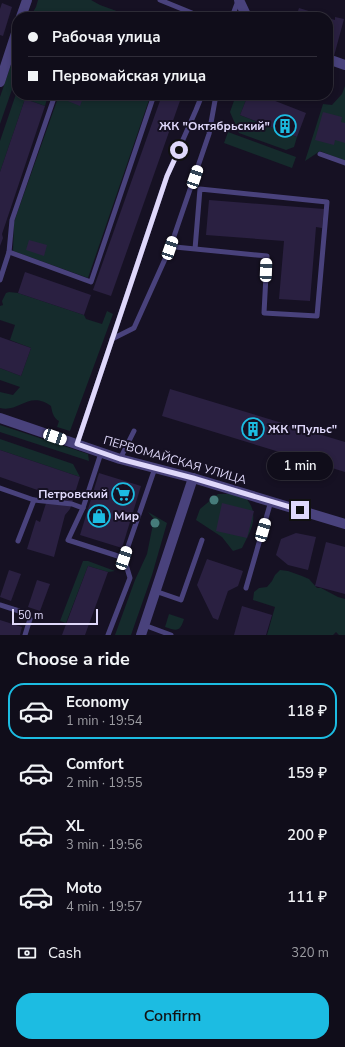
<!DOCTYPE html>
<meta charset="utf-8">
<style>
:root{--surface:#100d1a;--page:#1e1b27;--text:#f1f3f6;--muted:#9c9ca2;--line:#302d39;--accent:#1cbce2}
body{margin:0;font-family:"Nunito Sans",sans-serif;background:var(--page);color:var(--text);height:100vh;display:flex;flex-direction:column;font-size:15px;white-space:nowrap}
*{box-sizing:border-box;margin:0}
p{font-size:13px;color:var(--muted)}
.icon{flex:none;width:22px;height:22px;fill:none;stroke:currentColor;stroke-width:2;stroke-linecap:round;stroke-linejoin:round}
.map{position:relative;height:635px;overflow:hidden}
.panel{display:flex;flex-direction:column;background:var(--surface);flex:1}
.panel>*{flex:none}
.hud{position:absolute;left:12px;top:12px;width:321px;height:88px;border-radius:16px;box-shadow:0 2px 6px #0003,0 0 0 1px var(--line);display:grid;align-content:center;height:88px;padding:0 16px;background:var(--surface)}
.scale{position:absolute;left:12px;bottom:10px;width:86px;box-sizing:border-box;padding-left:4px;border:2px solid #dfd8fa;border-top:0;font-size:11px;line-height:14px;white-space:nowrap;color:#dfd8fa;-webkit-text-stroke:3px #161123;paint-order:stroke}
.end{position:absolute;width:18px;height:18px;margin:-9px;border:5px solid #dfd8fa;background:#111;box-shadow:0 0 0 2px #111}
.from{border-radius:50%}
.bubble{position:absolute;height:28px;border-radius:14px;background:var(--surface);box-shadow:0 2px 6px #0003,0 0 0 1px var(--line);font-size:13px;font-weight:600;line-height:28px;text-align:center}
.car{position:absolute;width:12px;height:24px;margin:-12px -6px;border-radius:5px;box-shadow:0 0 3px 1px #0007;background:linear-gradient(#fff 24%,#345 0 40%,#fff 0 76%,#345 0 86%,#fff 0)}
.hud b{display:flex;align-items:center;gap:14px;height:38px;font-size:15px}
.hud b+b{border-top:1px solid var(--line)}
.hud i{width:10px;height:10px;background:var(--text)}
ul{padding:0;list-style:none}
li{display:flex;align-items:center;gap:12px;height:56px;margin:0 8px 6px;padding:0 8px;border:2px solid transparent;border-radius:16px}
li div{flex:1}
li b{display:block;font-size:15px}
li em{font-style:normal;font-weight:600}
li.current{border-color:var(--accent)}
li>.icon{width:36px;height:36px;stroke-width:1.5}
h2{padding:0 16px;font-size:18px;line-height:48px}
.pay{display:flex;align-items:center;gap:10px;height:44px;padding:0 16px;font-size:15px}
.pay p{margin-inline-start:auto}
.button{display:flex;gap:8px;margin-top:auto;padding:8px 16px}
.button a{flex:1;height:46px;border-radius:16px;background:var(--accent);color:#111;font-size:16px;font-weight:600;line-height:46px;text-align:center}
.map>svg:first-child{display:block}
.green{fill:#152b2c}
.building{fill:#2a2041}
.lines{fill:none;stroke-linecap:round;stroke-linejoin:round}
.service{stroke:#49427c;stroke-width:5}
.minor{stroke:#49427c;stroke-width:10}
.tree{fill:#467b7a}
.route{stroke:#dfd8fa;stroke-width:5}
.labels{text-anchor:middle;stroke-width:4;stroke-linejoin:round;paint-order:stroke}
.poi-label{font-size:12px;font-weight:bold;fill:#dfd8fa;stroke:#161123;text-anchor:end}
.street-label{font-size:12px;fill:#dfd8fa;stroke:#161123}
</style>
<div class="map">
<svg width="345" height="635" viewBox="0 0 345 635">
<rect width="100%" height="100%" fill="#161123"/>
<g class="green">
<polygon points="38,0 91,0 100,5 133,17 30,17 36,7"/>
<polygon points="15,53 17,54 17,75 0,124 0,97"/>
<polygon points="345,86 345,161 320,151 305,161 323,104 332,105 342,94"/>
<polygon points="17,91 17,95 48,95 45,106 25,99 0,172 0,141"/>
<polygon points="59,95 135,95 149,100 88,278 13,251 14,222"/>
<polygon points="236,95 248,95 240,115 297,137 294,147 286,150 239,133 230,112"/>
<polygon points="228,132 296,157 292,168 224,143"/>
<path d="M9,292L18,293L84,315L86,319L102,324L107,311L113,314L70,431L57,427L59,421C53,418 52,411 51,406C29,390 19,413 0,408V392L13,395L20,387L0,380V368L21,376L31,348L10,340L15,325L0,320V306L3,305L2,301L6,293Z"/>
<polygon points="0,425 88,454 89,461 0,432"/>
<polygon points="0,439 73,464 80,477 0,450"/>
<path d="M218,494H232L246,498C249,502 253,508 253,513C255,526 247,537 242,548L233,551L222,537L196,520L200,509Z"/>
<polygon points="148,512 167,523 152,575 131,635 115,635 135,580 147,554 154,519"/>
<polygon points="83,561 88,561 115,571 108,572 88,566 66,623 60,621"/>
<polygon points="280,570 288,571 302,576 309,579 317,588 321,588 338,597 345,599 345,635 339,635 336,632 333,635 267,635 275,607 253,600 254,592 259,588 267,587 272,581 275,575"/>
<path d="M169,614L184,619C180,632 177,631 165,627Z"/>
</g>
<g class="building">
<polygon points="2,3 12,7 3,36 0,35 0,9"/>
<polygon points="299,8 312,12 310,17 296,17"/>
<polygon points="335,17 344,19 334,56 328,55 328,18 335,20"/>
<polygon points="64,95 84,95 80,106 63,99"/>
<polygon points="162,95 172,95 181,98 111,296 93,290"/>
<polygon points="248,95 260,95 306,113 297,137 240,115"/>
<polygon points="25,99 45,106 2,234 3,238 0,246 0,172"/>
<polygon points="323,112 342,117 341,122 345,123 345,143 335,140 334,145 315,140"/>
<polygon points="209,200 324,209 322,228 316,227 310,301 279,299 284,241 206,235"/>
<polygon points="29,240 47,245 44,256 26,250"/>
<polygon points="25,272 91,295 84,315 18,293"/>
<polygon points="0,337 31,348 21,376 0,368"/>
<polygon points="170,389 345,442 345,472 162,416"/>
<polygon points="0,450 80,477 70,509 65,515 54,557 27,549 36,520 40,522 49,494 0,477"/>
<polygon points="99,473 141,486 122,548 80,535"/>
<polygon points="222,503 254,511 247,538 216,531"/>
<polygon points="296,533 316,537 308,570 288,565 276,555 281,539"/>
<polygon points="326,542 345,547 345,594 315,586"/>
<polygon points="207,559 243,571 238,586 228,591 218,620 213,618 197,585"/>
<polygon points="88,566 108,572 85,635 62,635"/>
<polygon points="9,570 21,574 11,601 0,597"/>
<polygon points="37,580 50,584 40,611 28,607"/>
<polygon points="242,606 272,615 266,635 234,635"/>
<polygon points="0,620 22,627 20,635 0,635"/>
</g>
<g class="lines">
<g class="service">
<polyline points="160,0 192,13"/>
<polyline points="232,17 238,1"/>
<polyline points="55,95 12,220 9,252 91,282 153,98 145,95"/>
<polyline points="320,154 345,163"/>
<polyline points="170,248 175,247 267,256 264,313 317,316 327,202 200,189 195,249"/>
<polyline points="0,280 9,252"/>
<polyline points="112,339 134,328 170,248 209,134 216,95"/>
<polyline points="77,444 167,176 196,110 202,95"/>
<polyline points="101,453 83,508 68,540 124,558 155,468"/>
<polyline points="120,459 134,431"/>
<polyline points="0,488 34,500 18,541"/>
<polyline points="34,500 72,504 83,508"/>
<polyline points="246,588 271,501"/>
<polyline points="155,591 181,600 202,540"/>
<polyline points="0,605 19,611 30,619 25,635"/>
<polyline points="144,625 171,635"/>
<polyline points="108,635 130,578 124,558"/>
</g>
<g class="minor">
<polyline points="239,0 247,17"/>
<polyline points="21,17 27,0"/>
<polyline points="328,59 345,65"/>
<polyline points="0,82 17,30"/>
<polyline points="0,418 120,459 193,478 345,524"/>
<polyline points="141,635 193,478"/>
</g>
</g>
<g class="tree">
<circle cx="214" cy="500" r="4.5"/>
<circle cx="155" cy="523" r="4.5"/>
</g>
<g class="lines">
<polyline class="route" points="179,150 167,176 77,444 120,459 193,478 300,510"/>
</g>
<defs>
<g id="building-ring" transform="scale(1.15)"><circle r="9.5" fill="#161123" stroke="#1cbce2" stroke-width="1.5"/><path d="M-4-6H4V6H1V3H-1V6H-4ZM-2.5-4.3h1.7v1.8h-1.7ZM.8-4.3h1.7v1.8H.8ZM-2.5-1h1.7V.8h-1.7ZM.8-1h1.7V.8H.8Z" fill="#1cbce2"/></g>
<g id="supermarket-ring" transform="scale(1.15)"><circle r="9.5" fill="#161123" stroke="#1cbce2" stroke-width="1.5"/><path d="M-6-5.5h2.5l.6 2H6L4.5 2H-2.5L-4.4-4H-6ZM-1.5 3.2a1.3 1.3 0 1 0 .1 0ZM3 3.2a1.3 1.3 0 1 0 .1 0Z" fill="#1cbce2"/></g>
<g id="shop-ring" transform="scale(1.15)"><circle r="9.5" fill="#161123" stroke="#1cbce2" stroke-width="1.5"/><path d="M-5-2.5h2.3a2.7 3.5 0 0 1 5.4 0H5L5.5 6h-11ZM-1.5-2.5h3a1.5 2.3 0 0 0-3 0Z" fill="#1cbce2"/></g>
</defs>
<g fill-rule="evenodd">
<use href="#building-ring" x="285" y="126"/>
<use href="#building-ring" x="253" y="429"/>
<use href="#supermarket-ring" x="123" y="494"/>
<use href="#shop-ring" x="99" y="516"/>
</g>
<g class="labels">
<g class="poi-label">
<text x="270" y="130">ЖК "Октябрьский"</text>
<text x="268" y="433" text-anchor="start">ЖК "Пульс"</text>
<text x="108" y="498">Петровский</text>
<text x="114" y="520" text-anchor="start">Мир</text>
</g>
<g class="street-label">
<text transform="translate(175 460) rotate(16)" y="4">ПЕРВОМАЙСКАЯ УЛИЦА</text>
</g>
</g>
</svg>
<div class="scale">50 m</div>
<i class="end from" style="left:179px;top:150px"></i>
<i class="end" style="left:300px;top:510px"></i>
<div class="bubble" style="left:267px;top:452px;width:66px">1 min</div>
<i class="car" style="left:195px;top:177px;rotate:19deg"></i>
<i class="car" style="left:170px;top:248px;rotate:19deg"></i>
<i class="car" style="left:266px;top:270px;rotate:2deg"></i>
<i class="car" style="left:55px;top:437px;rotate:109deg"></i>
<i class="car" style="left:263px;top:530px;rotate:16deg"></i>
<i class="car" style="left:124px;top:558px;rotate:19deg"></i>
<div class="hud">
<b><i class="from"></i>Рабочая улица</b>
<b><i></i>Первомайская улица</b>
</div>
</div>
<section class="panel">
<h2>Choose a ride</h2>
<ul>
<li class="current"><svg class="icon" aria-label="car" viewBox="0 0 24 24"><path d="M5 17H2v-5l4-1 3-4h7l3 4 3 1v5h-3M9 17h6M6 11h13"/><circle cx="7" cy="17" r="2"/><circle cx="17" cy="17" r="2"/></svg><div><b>Economy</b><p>1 min · 19:54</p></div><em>118 ₽</em></li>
<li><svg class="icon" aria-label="car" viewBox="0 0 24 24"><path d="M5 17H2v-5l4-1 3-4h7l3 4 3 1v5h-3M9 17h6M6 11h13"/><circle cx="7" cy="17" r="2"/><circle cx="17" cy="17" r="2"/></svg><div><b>Comfort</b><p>2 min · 19:55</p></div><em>159 ₽</em></li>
<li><svg class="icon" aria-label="car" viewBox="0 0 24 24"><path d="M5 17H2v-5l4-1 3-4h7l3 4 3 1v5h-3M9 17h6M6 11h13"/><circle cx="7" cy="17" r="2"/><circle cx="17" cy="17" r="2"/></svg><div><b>XL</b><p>3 min · 19:56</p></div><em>200 ₽</em></li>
<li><svg class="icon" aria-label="car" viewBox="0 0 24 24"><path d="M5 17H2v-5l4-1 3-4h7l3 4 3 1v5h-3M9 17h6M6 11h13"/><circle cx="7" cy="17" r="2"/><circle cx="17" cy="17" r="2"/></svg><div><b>Moto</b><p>4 min · 19:57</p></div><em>111 ₽</em></li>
</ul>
<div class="pay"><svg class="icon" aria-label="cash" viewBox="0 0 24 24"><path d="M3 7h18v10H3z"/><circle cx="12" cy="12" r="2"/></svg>Cash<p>320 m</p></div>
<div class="button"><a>Confirm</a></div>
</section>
